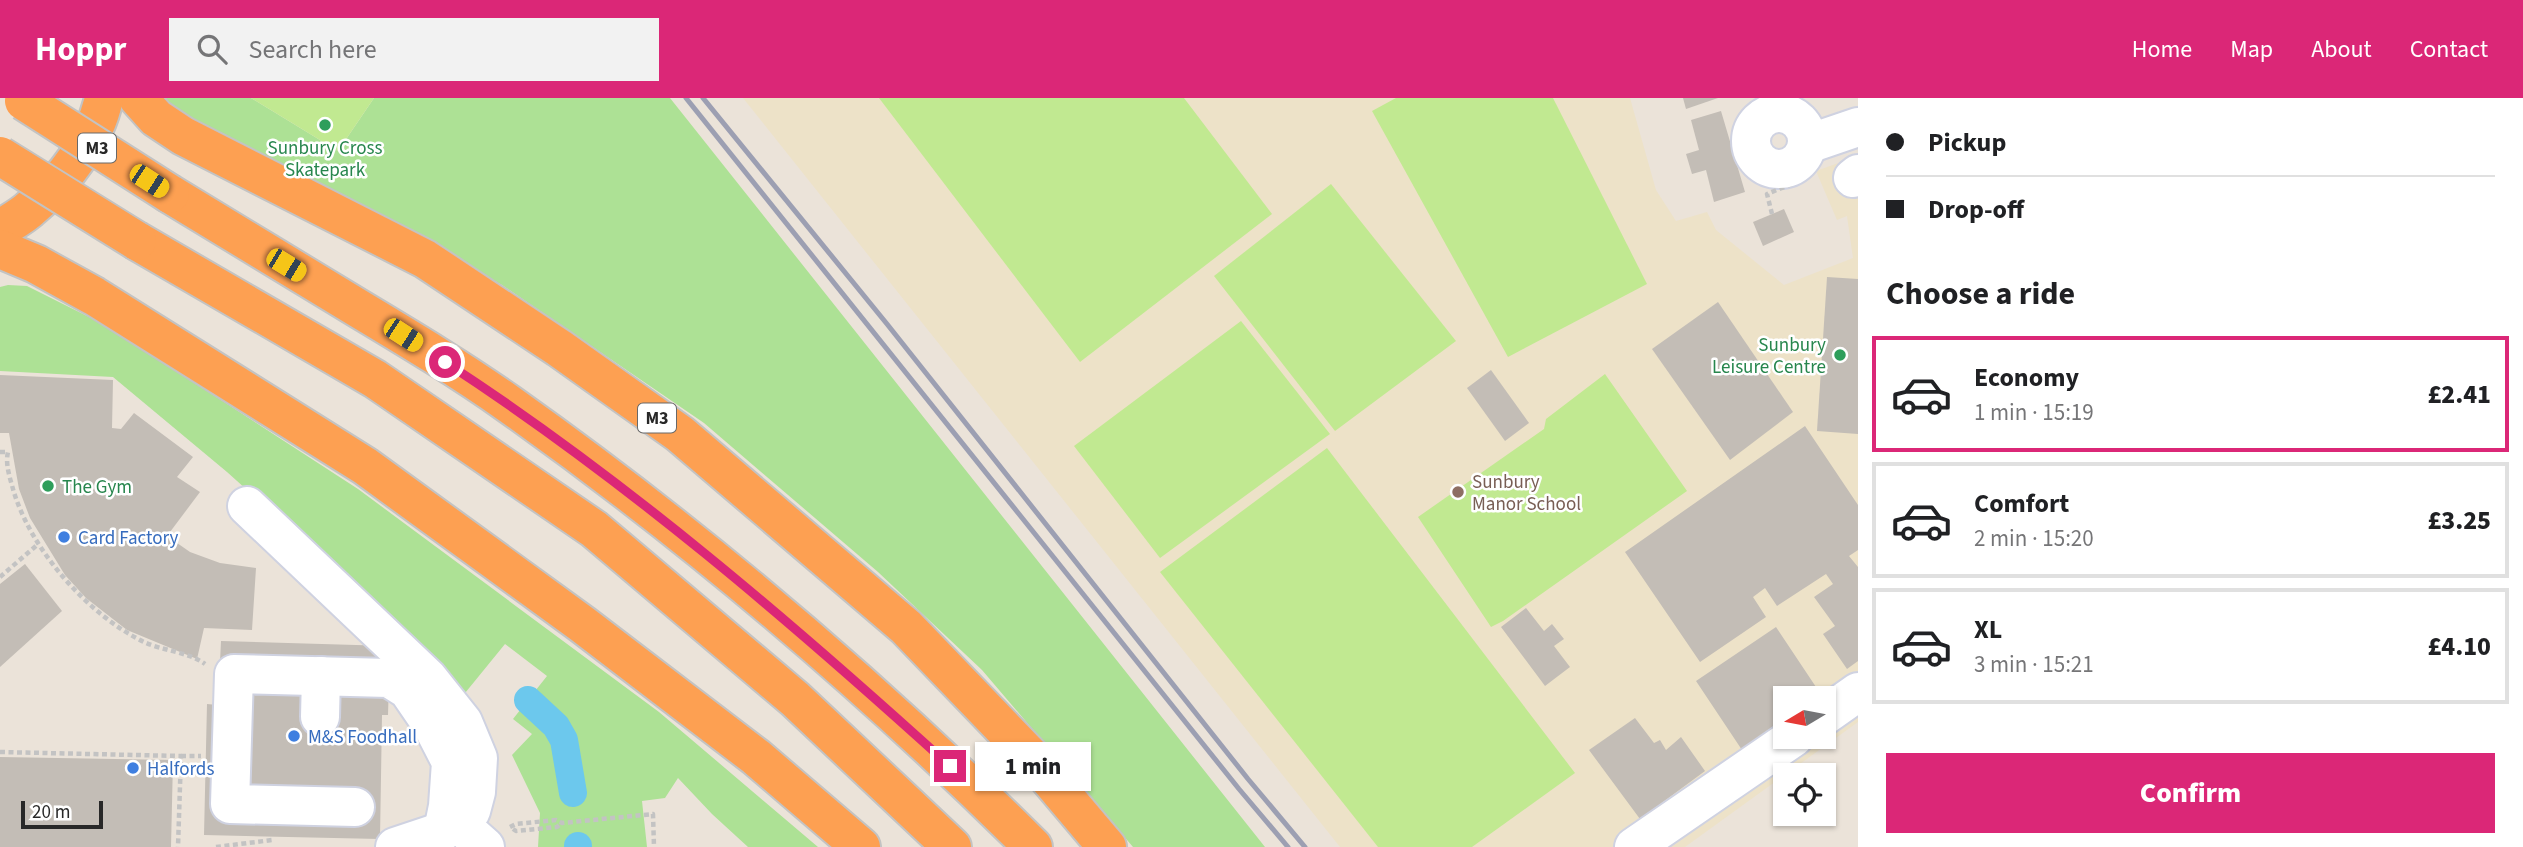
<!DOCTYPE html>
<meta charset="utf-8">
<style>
:root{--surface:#fff;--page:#f2f2f2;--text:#202124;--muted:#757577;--line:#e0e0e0;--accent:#db2777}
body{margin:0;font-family:"Source Sans 3",sans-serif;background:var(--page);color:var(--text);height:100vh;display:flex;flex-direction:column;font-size:26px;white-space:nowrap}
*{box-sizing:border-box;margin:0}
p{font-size:23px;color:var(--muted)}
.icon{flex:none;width:38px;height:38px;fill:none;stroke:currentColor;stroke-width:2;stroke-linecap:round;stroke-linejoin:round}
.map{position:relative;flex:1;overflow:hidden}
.drawer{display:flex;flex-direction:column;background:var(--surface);width:665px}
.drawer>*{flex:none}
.top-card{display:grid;align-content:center;height:154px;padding:0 28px;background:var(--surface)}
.needle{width:46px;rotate:260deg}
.fabs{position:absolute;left:1773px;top:588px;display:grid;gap:14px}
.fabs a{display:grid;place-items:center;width:63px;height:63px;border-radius:0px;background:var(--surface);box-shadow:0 2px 5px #0004;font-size:35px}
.scale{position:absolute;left:21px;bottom:18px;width:82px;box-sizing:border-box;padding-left:7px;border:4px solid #282828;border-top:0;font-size:19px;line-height:24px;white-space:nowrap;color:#282828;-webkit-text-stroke:5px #fff;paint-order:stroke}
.end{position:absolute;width:32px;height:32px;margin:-16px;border:9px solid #db2777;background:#fff;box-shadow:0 0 0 4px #fff}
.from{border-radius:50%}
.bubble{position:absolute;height:49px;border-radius:0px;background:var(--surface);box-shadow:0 2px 5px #0004;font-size:23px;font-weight:800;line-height:49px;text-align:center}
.car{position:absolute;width:21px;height:42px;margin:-21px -10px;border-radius:9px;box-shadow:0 0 5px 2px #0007;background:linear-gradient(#f5c518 24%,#345 0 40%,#f5c518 0 76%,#345 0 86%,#f5c518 0)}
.top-card b{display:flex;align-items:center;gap:24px;height:66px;font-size:26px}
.top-card b+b{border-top:2px solid var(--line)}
.top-card i{width:18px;height:18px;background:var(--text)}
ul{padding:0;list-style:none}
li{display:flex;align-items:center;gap:21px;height:116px;margin:0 14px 10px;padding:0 14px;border:4px solid var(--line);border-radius:0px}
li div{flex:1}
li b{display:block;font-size:26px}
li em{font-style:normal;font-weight:800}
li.active{border-color:var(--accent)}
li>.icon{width:63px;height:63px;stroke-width:1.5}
h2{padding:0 28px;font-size:32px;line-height:84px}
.primary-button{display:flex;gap:14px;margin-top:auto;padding:14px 28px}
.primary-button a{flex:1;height:80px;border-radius:0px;background:var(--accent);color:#fff;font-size:28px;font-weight:800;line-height:80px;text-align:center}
header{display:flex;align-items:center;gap:42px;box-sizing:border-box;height:98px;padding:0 35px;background:var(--accent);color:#fff}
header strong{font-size:33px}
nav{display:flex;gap:38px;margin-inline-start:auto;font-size:24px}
.search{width:490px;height:63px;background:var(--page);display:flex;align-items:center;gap:18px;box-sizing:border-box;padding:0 24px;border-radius:0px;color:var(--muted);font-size:26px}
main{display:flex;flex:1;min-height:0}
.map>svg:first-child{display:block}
.education{fill:#ede2c8;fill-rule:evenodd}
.green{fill:#ade195}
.pitch{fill:#c1e991}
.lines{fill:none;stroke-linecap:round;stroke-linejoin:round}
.canal{stroke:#6cc8ed;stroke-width:28}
.building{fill:#c3bdb6}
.minor-casing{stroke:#cfd2e1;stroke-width:42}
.highway-casing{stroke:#c3c3c3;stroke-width:42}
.path{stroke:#c3c3c3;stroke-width:4.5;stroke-dasharray:5 3.5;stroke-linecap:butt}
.minor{stroke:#fff;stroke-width:38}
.highway{stroke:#fda052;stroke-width:38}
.rail{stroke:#9c9fb2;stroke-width:5}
.highway-bridge-casing{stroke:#c3c3c3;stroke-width:42;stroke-linecap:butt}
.highway-bridge{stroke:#fda052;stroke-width:38}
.route{stroke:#db2777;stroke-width:9}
.leisure-dot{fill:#2e9e5b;stroke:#fff;stroke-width:2.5}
.education-dot{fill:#8d6e63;stroke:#fff;stroke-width:2.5}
.shop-dot{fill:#3f7fe0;stroke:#fff;stroke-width:2.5}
.labels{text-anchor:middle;stroke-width:5;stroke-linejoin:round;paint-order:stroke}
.shield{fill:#fff;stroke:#686868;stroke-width:2}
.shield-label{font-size:18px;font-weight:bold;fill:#282828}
.leisure-label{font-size:19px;fill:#27864d;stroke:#fff}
.education-label{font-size:19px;fill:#785e54;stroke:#fff;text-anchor:start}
.shop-label{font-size:19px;fill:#366cbe;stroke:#fff;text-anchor:start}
</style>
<header>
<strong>Hoppr</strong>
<div class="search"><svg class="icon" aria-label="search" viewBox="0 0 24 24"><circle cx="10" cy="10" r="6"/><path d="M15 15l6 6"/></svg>Search here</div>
<nav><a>Home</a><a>Map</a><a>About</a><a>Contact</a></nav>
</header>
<main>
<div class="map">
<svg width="1858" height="749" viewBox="0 0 1858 749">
<rect width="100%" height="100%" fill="#ebe3d9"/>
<path class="education" d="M743,0H1630L1656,92L1676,123L1707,114L1716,132L1784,187L1853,160L1847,118L1837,122L1816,73L1858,58V624L1685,749H1340ZM1785,600H1824V639H1785Z"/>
<g class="green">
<polygon points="161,0 251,0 338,53 374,0 670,0 1265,749 1133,749 982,572 878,474 704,325 502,187 323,87 167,9"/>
<polygon points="8,187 27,188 107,228 358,391 659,614 818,749 748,749 712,716 678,680 665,700 642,703 647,749 538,749 540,715 512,657 532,636 513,621 547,578 505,546 461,600 355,489 227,374 113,279 0,273 0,189"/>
</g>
<g class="pitch">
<polygon points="251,0 374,0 338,53"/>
<polygon points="879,0 1184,0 1272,116 1080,264"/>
<polygon points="1396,0 1553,0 1647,186 1508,259 1372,13"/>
<polygon points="1331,86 1456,243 1335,333 1214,178"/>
<polygon points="1241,223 1330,336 1160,460 1074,348"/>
<polygon points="1605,276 1687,393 1503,523 1491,529 1418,419 1544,331 1546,321"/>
<polygon points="1327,350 1575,675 1472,749 1378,749 1160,474"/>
</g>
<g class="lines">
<g class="canal">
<polyline points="528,602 556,628 564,642 573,695"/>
<polyline points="578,749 578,748"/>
</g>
</g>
<g class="building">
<polygon points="1683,0 1718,0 1686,11"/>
<polygon points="1721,13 1745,94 1714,104 1706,72 1692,76 1686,56 1699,52 1691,22"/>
<polygon points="1784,111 1794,134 1763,148 1753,124"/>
<polygon points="1827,179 1858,181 1858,336 1817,333"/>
<polygon points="1718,204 1793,314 1730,362 1652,251"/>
<polygon points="1491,272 1529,325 1505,343 1467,290"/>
<polygon points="0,277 113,282 112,330 121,331 134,315 193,359 177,379 200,394 167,438 190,454 220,465 256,470 252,532 204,530 197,561 127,532 86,500 65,477 30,420 19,391 9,335 0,335"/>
<polygon points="1805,328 1858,407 1858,452 1849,458 1858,469 1858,563 1847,571 1823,536 1835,528 1814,499 1833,486 1826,476 1777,508 1765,490 1753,499 1766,519 1700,564 1625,454"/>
<polygon points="25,466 62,513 0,569 0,486"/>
<polygon points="1526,510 1544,533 1552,526 1564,541 1554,548 1570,569 1545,588 1501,529"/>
<polygon points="1776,529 1822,598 1819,600 1785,600 1785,623 1742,652 1696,583"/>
<polygon points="221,543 390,548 388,617 382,617 380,741 204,737 207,606 218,607"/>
<polygon points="1635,620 1654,645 1660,642 1666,652 1681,639 1705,673 1640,721 1589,652"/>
<polygon points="0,659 173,662 171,749 0,749"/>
</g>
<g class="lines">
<g class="minor-casing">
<g id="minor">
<circle cx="1779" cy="43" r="28"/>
<polyline points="1808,46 1858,29"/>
<polyline points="1853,80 1858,76"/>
<polyline points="247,408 428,580 463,624 478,660 476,694 471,713 458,725 443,733 395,749"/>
<polyline points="1824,618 1858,594"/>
<polyline points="320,619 321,578"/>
<polyline points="355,709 230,706 234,576 389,580 408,592 432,627 451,664 448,708 443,733"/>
<polyline points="458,725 485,749"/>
<polyline points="1634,749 1794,639"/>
</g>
</g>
<g class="highway-casing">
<g id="highway">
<polyline points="138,0 156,20 183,38 425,161 559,250 680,336 906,529 1031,659 1107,749"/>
<path d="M170,96C234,135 297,173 361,212C411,242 461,272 509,306C695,438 871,588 1033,749"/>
<path d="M0,131C11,124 23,118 32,109C65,82 95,42 104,0"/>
<polyline points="137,143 375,281 594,431 795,601 952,749"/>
<polyline points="0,151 36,166 94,198 365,368 582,526 756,659 861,749"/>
</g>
</g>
<g class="path">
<polyline points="1772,116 1767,96 1794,85 1790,73"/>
<path d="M0,354H8C5,366 10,380 13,391C30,451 88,517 144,544C163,553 189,554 205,566"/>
<polyline points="0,479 37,447"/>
<polyline points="0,654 181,658 178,749"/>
<polyline points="181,658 201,658"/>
<polyline points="510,729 516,726 556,722 562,725 653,716 654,749"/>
<polyline points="513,731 516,733 557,729 562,725"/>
<polyline points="216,749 272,742"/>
</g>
<use href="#minor" class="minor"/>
<use href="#highway" class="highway"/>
<g class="rail">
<polyline points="686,0 1239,691 1288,749"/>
<polyline points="703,0 887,226 1248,681 1305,749"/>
</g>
<g class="highway-bridge-casing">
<g id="highway-bridge">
<polyline points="24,3 170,96"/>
<polyline points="0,58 137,143"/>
</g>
</g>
<use href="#highway-bridge" class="highway-bridge"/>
</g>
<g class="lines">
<path class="route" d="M445,264C626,382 790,523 950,668"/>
</g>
<g class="leisure-dot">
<circle cx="325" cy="27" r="7"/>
<circle cx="1840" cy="257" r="7"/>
<circle cx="48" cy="388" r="7"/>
</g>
<circle class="education-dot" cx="1458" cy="394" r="7"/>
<g class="shop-dot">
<circle cx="64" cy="439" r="7"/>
<circle cx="294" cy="638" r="7"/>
<circle cx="133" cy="670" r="7"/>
</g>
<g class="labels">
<g class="shield">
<rect x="78" y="35.5" width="38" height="29" rx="5"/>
<rect x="638" y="305.5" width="38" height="29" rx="5"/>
</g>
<g class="shield-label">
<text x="97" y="56">M3</text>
<text x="657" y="326">M3</text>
</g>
<g class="leisure-label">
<text x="325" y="56">Sunbury Cross<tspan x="325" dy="22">Skatepark</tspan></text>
<text x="1826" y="253" text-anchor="end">Sunbury<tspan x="1826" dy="22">Leisure Centre</tspan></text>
<text x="62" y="395" text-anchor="start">The Gym</text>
</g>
<g class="education-label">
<text x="1472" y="390">Sunbury<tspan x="1472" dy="22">Manor School</tspan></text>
</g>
<g class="shop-label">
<text x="78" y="446">Card Factory</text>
<text x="308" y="645">M&amp;S Foodhall</text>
<text x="147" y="677">Halfords</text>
</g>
</g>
</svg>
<div class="fabs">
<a><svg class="needle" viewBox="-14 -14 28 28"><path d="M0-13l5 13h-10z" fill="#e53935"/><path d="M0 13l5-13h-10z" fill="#757577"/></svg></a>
<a><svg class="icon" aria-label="locate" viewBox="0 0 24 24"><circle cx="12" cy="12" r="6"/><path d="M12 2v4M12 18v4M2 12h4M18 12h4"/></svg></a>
</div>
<div class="scale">20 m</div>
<i class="end from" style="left:445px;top:264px"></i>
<i class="end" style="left:950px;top:668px"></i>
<div class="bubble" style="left:975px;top:644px;width:116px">1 min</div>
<i class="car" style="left:149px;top:83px;rotate:123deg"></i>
<i class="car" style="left:286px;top:167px;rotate:121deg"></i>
<i class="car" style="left:403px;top:237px;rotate:123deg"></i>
</div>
<section class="drawer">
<div class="top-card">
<b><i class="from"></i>Pickup</b>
<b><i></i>Drop-off</b>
</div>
<h2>Choose a ride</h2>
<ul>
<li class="active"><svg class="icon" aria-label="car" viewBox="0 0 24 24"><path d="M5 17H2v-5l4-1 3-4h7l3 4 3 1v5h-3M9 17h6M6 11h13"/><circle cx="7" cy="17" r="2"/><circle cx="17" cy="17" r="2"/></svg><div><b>Economy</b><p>1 min · 15:19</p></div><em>£2.41</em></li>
<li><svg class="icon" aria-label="car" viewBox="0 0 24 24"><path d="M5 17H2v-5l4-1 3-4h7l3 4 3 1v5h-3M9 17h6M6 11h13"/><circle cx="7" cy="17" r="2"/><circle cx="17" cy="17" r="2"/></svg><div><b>Comfort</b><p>2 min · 15:20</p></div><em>£3.25</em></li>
<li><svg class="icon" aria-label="car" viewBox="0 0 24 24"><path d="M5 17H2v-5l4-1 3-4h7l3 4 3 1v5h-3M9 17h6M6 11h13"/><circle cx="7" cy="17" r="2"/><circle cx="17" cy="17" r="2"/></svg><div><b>XL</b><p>3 min · 15:21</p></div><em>£4.10</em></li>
</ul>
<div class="primary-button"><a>Confirm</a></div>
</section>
</main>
